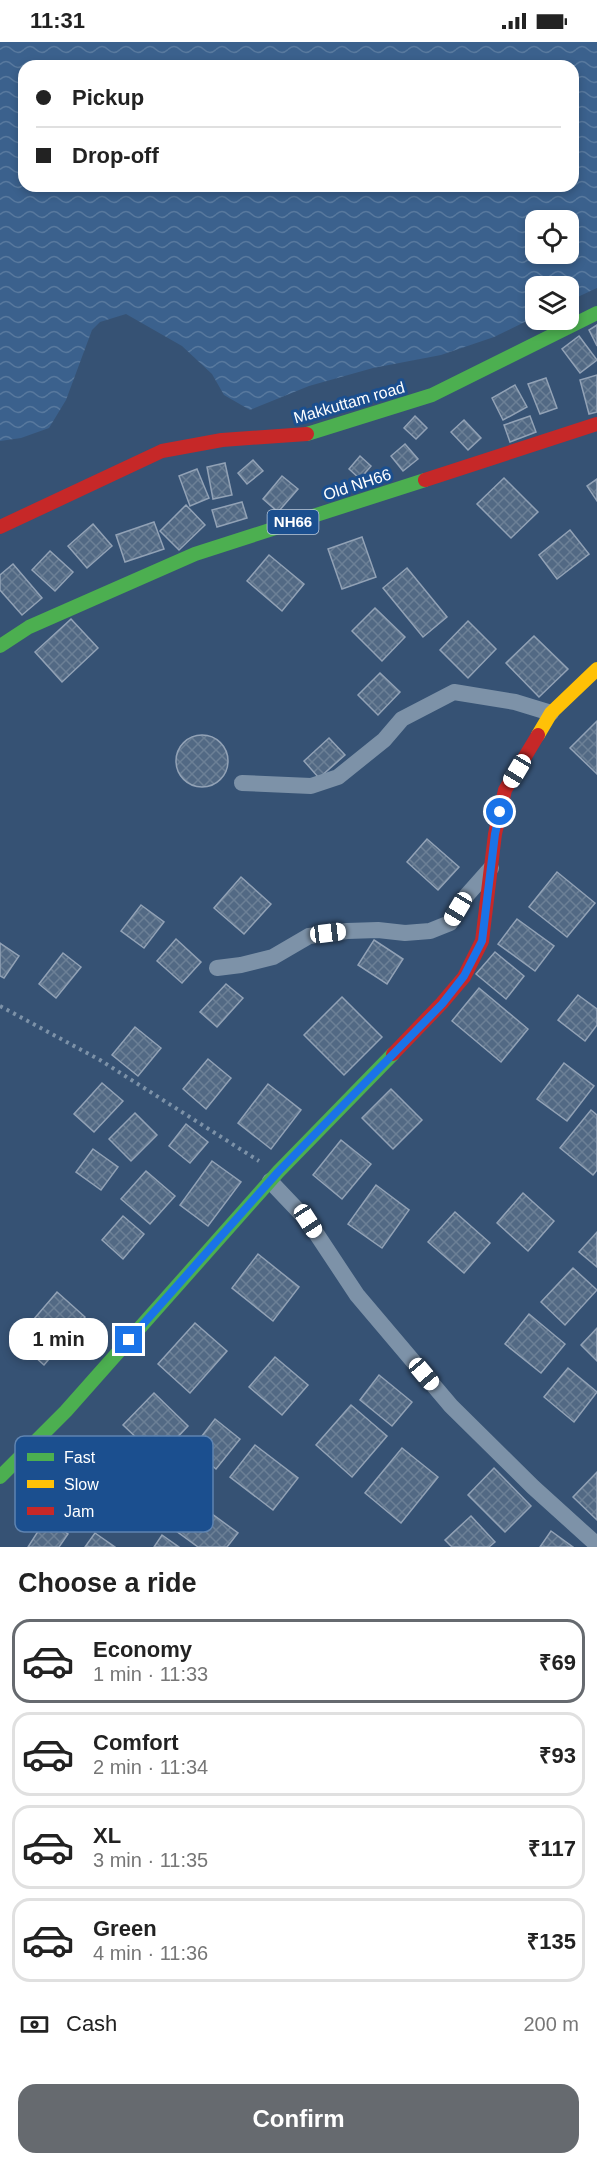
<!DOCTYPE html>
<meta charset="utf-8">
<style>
:root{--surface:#fff;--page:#f6f6f6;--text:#222;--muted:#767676;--line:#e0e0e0;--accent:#666a6f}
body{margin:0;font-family:Arial,sans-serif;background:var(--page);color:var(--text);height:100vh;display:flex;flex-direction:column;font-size:22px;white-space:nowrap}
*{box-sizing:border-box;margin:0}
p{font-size:20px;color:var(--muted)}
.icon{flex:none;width:33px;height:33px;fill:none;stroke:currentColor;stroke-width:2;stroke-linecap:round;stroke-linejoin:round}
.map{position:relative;height:1505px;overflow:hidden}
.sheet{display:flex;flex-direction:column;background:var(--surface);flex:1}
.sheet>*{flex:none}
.top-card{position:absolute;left:18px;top:18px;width:561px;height:132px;border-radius:18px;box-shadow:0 3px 9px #0003;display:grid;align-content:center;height:132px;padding:0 18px;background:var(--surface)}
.controls{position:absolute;left:525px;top:168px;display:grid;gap:12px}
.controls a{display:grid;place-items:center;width:54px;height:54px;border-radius:12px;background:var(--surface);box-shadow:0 3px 9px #0003;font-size:30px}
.end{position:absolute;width:27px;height:27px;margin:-14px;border:8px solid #1a73e8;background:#fff;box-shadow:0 0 0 3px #fff}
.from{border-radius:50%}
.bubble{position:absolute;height:42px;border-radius:18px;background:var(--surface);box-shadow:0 3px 9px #0003;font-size:20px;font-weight:600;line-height:42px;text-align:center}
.car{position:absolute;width:18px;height:36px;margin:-18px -9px;border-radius:8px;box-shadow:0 0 4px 2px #0007;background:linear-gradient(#fff 24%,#345 0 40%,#fff 0 76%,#345 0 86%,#fff 0)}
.top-card b{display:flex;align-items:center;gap:21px;height:57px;font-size:22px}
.top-card b+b{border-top:2px solid var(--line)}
.top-card i{width:15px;height:15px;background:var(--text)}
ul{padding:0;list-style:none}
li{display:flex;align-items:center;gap:18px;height:84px;margin:0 12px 9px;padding:0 6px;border:3px solid var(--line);border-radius:18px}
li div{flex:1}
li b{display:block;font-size:22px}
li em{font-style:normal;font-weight:600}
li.current{border-color:var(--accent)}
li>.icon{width:54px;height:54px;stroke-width:1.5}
h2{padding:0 18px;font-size:27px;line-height:72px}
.pay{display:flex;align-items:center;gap:15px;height:66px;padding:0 18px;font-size:22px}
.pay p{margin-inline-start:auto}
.primary-button{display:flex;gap:12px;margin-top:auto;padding:12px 18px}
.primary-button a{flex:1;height:69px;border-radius:18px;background:var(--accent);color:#fff;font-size:24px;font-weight:600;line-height:69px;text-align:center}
.status{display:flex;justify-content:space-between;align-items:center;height:42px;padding:0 30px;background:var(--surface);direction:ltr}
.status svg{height:16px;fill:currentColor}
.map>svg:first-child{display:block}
.water{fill:url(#water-waves);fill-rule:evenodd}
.building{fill:url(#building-cross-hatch);stroke:#92a2b6;stroke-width:1.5}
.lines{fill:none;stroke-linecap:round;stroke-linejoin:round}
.path{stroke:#7d92a8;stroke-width:4;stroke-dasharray:3 4.5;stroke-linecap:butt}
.street{stroke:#7d92a8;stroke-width:16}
.fast{stroke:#4caf50;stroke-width:14}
.slow{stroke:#ffc107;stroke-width:14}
.jam{stroke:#c62828;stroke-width:14}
.route{stroke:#1a73e8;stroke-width:8}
.labels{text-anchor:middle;stroke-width:6;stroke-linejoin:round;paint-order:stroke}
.shield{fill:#1b4f8f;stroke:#bbcadd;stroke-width:1.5}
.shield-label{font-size:15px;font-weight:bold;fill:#fff}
.street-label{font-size:16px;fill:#fff;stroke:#1b4f8f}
.key{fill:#1b4f8f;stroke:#5f84b1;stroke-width:1.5}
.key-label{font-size:16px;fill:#fff}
</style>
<div class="status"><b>11:31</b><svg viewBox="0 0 49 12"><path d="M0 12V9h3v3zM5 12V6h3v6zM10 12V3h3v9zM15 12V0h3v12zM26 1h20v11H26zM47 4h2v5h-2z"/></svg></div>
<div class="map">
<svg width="597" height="1505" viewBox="0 0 597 1505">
<defs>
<pattern id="water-waves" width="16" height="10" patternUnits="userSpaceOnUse" patternTransform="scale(1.5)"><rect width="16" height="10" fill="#3b618d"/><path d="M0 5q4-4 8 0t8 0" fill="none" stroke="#58799e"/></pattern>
<pattern id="building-cross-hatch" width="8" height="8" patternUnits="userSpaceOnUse" patternTransform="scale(1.5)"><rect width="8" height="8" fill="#526984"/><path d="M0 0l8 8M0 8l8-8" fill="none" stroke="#6c8096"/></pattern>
</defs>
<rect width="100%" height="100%" fill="#365274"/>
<path class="water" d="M0,0H597V246L569,259L568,244H536L535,275L494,295L441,313L373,326L309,344L250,368L224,353L212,332L182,304L126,272L100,280L92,288L66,358L49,386L21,396L0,399ZM24,24H573V144H24ZM536,178H568V212H536Z"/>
<g class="building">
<polygon points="597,283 597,304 589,288"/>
<polygon points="579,294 597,318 580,331 562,307"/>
<polygon points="597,333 597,370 589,372 580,338"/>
<polygon points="546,336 557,366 540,372 528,342"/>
<polygon points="515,343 527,365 503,378 492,356"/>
<polygon points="415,374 427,386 416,397 404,386"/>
<polygon points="530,374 536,390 510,400 504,383"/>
<polygon points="464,378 481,396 468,408 451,390"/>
<polygon points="405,402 418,417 403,429 391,414"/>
<polygon points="360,414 371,424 360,437 349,427"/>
<polygon points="253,418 263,429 247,442 238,431"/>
<polygon points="225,421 232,453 213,457 207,425"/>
<polygon points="197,427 209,456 190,464 179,434"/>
<polygon points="282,434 298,447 278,470 263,457"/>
<polygon points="504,436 538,470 511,496 477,462"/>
<polygon points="597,437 597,459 587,444"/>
<polygon points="242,460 247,476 217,485 212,468"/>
<polygon points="186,463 205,483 179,508 160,489"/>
<polygon points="154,480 164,507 125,520 116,493"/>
<polygon points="93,482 112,504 87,526 68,504"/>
<polygon points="570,488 589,512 557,537 539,513"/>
<polygon points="362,495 376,535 342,547 328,507"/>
<polygon points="50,509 73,530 55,549 32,528"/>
<polygon points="269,513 304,542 282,569 247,539"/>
<polygon points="13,522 42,556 22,573 0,548 0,533"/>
<polygon points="407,526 447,575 423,595 383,546"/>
<polygon points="375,566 405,595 382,619 352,589"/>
<polygon points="71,577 98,606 62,640 35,610"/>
<polygon points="468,579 496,607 468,636 440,608"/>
<polygon points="534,594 568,627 539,655 506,621"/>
<polygon points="380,631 400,650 378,673 358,653"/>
<polygon points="597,679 597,732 570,706"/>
<circle cx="202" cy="719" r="26"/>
<polygon points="329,696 345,713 319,736 304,719"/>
<polygon points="427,797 459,825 438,848 407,820"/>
<polygon points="557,830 595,861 567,895 529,865"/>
<polygon points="241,835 271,862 244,892 214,866"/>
<polygon points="141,863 164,880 144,906 121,889"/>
<polygon points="517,877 554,904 535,929 498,902"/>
<polygon points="176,897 201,920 182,941 157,919"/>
<polygon points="374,898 403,917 387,942 358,923"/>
<polygon points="0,901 19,914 4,936 0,934"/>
<polygon points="495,910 524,934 506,957 476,932"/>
<polygon points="63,911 81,925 56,956 39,942"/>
<polygon points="226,942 243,956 217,985 200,970"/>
<polygon points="479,946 528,987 501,1020 452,979"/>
<polygon points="578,953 597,967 597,983 585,999 558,978"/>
<polygon points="342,955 382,995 344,1033 304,993"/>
<polygon points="135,985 161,1006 138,1034 112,1013"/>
<polygon points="208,1017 231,1036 206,1067 183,1047"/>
<polygon points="564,1021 594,1044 567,1079 537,1057"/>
<polygon points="102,1041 123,1059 94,1090 74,1072"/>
<polygon points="268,1042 301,1068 271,1107 238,1081"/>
<polygon points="391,1047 422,1078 393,1107 362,1076"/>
<polygon points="591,1068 597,1073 597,1128 593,1133 560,1106"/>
<polygon points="135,1071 157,1093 131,1119 109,1097"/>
<polygon points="186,1082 208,1100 190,1121 169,1104"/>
<polygon points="341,1098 371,1122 342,1157 313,1133"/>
<polygon points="93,1107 118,1125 101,1148 76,1130"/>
<polygon points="212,1119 241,1140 208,1184 180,1163"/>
<polygon points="146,1129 175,1154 150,1182 121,1157"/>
<polygon points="376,1143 409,1168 382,1206 348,1182"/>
<polygon points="523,1151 554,1179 528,1209 497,1181"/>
<polygon points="455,1170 490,1201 464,1231 428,1200"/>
<polygon points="123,1174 144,1192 123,1217 102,1198"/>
<polygon points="597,1190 597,1225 579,1210"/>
<polygon points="258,1212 299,1245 273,1279 232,1246"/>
<polygon points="573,1226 597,1248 565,1283 541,1260"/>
<polygon points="57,1250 85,1275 44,1323 16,1298"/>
<polygon points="529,1272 565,1302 541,1331 505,1302"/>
<polygon points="195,1281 227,1309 190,1351 158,1322"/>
<polygon points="597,1286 597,1319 581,1303"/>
<polygon points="275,1315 308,1343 282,1373 249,1345"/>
<polygon points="568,1326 597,1350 574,1380 544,1355"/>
<polygon points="379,1333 412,1360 392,1384 360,1358"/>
<polygon points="154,1351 188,1384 158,1416 123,1383"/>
<polygon points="351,1363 387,1394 352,1435 316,1403"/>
<polygon points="215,1377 240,1397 216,1427 192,1407"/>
<polygon points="255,1403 298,1436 273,1468 230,1435"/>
<polygon points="402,1406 438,1435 401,1481 365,1451"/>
<polygon points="494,1426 531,1464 505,1490 468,1453"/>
<polygon points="597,1430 597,1478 573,1455"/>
<polygon points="189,1455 238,1491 227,1505 198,1505 168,1483"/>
<polygon points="471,1474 495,1500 489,1505 452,1505 445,1498"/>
<polygon points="46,1477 68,1492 59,1505 28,1505"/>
<polygon points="551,1489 573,1505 540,1505"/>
<polygon points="95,1491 115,1505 85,1505"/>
<polygon points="162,1493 179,1505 154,1505"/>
</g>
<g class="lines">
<polyline class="path" points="0,964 100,1018 259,1119"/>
<g class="street">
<polyline points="242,741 311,744 338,735 384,698 402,677 454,650 515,660 551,671"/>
<polyline points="217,926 241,923 273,915 309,894 347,889 378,888 405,891 430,889 450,881 467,853 491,826"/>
<polyline points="270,1139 308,1179 357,1253 451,1364 533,1445 596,1502"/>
</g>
<g class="fast">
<polyline points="307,392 432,353 597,271"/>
<polyline points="0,604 29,585 195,512 425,438"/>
<polyline points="0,1435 66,1369 278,1130 393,1012"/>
</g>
<polyline class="slow" points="538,693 551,671 597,627"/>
<g class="jam">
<polyline points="425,438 597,382"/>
<polyline points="0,485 162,409 222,398 307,392"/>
<polyline points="393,1012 442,961 464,935 482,899 495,792 505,748 538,693"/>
</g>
</g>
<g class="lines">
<polyline class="route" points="129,1298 278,1130 442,962 464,934 482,899 495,792 500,770"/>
</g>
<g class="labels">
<rect class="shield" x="267.5" y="468" width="51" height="24" rx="4.5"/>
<g class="shield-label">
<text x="293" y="485">NH66</text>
</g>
<g class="street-label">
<text transform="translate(349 360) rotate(-16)" y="6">Makkuttam road</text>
<text transform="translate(357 442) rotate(-18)" y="6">Old NH66</text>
</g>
</g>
<rect x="15" y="1394" width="198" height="96" rx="9" class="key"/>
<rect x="27" y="1411" width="27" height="8" fill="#4caf50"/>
<rect x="27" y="1438" width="27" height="8" fill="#ffc107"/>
<rect x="27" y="1465" width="27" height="8" fill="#c62828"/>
<g class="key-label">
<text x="64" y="1421">Fast</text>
<text x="64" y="1448">Slow</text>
<text x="64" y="1475">Jam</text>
</g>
</svg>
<div class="controls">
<a><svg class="icon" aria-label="locate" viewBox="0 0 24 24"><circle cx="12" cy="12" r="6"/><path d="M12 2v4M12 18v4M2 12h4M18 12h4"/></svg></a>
<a><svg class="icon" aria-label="layers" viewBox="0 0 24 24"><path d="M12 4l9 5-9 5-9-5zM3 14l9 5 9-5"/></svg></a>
</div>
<i class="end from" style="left:500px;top:770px"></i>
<i class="end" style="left:129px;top:1298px"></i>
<div class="bubble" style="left:9px;top:1276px;width:99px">1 min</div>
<i class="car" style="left:517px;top:729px;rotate:211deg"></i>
<i class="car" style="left:458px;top:867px;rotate:211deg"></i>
<i class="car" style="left:328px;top:891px;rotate:83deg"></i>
<i class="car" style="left:308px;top:1179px;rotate:147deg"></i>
<i class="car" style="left:424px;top:1332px;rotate:140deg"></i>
<div class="top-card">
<b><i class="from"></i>Pickup</b>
<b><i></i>Drop-off</b>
</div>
</div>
<section class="sheet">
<h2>Choose a ride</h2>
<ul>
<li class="current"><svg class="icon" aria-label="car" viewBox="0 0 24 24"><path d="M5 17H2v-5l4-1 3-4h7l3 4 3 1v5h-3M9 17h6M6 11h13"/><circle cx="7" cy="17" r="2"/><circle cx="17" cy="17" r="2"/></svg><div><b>Economy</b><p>1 min · 11:33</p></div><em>₹69</em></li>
<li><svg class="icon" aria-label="car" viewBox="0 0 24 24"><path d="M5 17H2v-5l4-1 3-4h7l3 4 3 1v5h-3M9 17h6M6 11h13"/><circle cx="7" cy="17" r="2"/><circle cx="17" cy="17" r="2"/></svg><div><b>Comfort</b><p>2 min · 11:34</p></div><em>₹93</em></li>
<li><svg class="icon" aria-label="car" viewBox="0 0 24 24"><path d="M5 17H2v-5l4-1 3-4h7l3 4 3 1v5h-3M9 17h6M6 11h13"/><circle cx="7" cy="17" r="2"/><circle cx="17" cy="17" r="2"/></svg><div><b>XL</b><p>3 min · 11:35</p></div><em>₹117</em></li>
<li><svg class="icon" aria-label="car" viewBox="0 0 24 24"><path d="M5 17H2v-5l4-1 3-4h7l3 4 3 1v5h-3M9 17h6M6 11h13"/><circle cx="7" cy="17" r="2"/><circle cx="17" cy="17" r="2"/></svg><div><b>Green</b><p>4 min · 11:36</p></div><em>₹135</em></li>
</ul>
<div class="pay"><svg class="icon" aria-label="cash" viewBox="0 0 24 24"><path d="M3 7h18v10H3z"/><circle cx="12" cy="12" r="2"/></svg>Cash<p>200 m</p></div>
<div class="primary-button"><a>Confirm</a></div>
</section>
